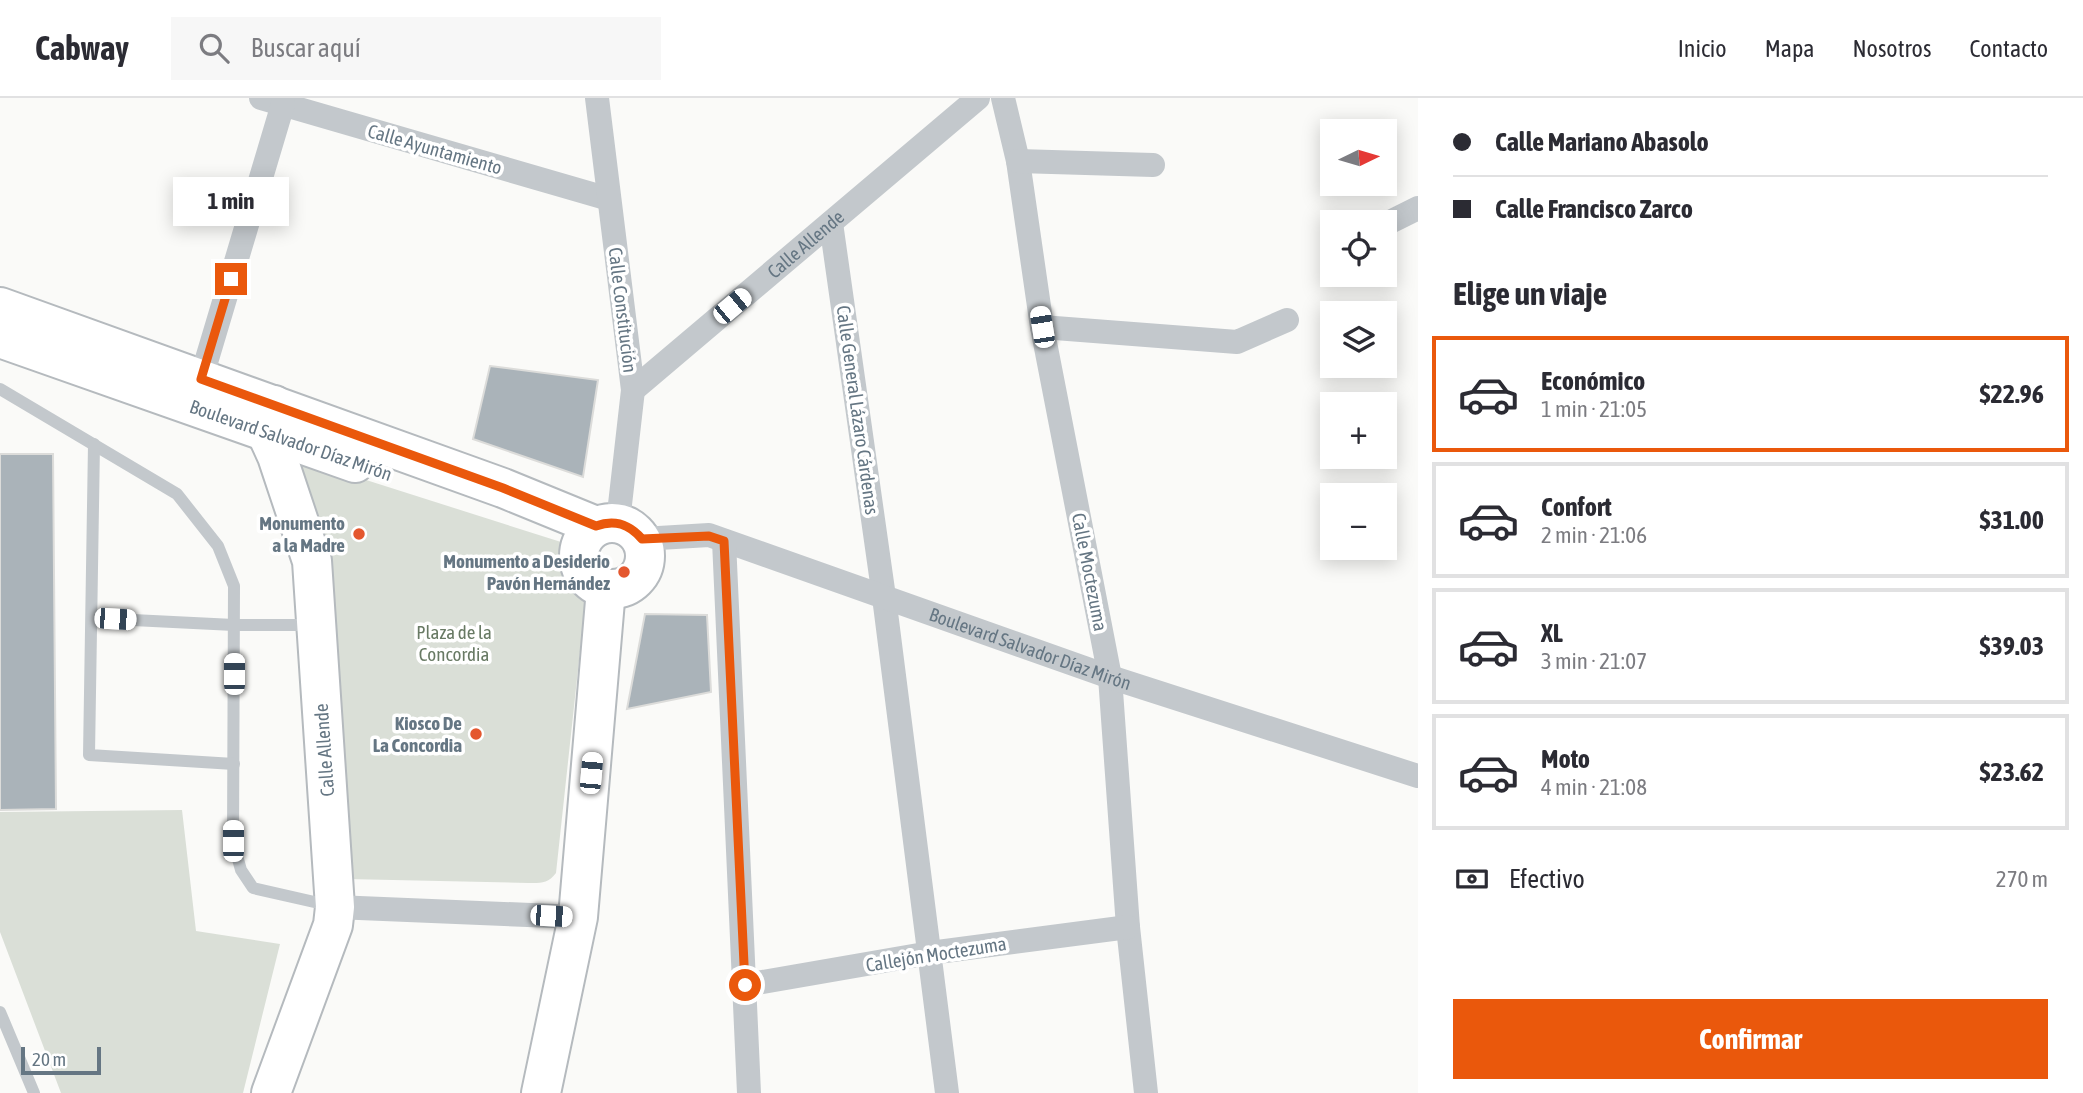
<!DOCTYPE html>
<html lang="es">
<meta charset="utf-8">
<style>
:root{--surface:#fff;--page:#f7f7f7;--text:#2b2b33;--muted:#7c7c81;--line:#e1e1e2;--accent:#ea580c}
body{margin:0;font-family:"Asap Condensed",sans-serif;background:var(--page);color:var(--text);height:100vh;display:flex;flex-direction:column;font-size:26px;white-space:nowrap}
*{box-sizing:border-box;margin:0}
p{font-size:23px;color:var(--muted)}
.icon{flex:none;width:38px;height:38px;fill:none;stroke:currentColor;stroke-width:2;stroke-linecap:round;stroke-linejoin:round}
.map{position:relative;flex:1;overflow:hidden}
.drawer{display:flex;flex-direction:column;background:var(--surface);width:665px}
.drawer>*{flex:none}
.banner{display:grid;align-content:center;height:154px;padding:0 35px;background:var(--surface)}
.needle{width:46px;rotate:85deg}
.tools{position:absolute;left:1320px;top:21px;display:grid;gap:14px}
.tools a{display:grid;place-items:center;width:77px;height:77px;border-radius:0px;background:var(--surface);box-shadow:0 4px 18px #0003;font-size:35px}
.scale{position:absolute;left:21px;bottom:18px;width:80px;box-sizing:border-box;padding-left:7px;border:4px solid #657683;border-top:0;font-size:19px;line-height:24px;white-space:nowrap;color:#657683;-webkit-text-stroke:5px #fff;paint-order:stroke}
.end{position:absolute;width:32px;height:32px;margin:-16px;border:9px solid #ea580c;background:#fff;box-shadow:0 0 0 4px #fff}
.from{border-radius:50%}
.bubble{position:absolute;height:49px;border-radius:0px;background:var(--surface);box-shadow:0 4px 18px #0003;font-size:23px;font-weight:700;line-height:49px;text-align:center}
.car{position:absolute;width:21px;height:42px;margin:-21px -10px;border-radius:9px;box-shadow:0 0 5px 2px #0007;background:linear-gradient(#fff 24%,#345 0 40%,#fff 0 76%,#345 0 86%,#fff 0)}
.banner b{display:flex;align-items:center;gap:24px;height:66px;font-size:26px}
.banner b+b{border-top:2px solid var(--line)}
.banner i{width:18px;height:18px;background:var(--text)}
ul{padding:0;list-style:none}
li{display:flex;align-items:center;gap:21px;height:116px;margin:0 14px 10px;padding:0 21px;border:4px solid var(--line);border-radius:0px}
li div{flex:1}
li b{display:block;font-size:26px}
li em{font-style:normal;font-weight:700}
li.on{border-color:var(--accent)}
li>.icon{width:63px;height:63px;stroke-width:1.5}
h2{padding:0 35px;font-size:32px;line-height:84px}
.pay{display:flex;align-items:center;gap:18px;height:77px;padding:0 35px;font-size:26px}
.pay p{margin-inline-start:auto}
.cta{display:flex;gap:14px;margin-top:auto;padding:14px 35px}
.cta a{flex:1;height:80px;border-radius:0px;background:var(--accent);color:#fff;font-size:28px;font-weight:700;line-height:80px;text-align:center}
header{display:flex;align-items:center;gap:42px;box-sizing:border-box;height:98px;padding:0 35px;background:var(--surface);border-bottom:2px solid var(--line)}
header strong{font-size:33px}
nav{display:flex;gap:38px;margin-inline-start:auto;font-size:24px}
.search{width:490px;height:63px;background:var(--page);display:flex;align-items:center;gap:18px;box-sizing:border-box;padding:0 24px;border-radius:0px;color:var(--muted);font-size:26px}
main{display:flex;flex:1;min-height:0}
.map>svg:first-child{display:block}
.green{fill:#dadfd7}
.building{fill:#aab3b9;stroke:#dcdcda;stroke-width:2}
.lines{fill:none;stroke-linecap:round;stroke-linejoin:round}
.primary-casing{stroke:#b5babe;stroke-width:42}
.service{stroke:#c3c8cc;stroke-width:12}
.minor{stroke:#c3c8cc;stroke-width:24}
.primary{stroke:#fff;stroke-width:38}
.route{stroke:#ea580c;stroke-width:9}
.poi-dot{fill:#e4572e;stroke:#fff;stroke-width:2.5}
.labels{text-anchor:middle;stroke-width:7;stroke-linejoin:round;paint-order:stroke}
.street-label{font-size:19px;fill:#657683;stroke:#fff}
.poi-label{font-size:19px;font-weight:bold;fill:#657683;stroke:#fff;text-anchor:end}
.park-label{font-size:19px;fill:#687a64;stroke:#fff}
</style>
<header>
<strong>Cabway</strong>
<div class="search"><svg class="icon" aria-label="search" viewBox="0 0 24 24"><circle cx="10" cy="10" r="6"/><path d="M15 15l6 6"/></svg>Buscar aquí</div>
<nav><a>Inicio</a><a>Mapa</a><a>Nosotros</a><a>Contacto</a></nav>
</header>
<main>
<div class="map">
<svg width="1418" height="995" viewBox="0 0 1418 995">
<rect width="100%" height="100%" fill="#fafaf8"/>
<g class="green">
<path d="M297,360L561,444C592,461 586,476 585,507L556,775C548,786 540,785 528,785L346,781Z"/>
<polygon points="182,712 196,833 280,846 243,995 61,995 0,834 0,714"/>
</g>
<g class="building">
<polygon points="490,268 598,282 583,379 473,341"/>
<polygon points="0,356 53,356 56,711 0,712"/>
<polygon points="645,516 707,517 711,594 627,611"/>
</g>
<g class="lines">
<g class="primary-casing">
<g id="primary">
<polyline points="0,209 503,390 596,428"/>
<polyline points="0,240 355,365"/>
<circle cx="612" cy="458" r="33"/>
<polyline points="271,995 333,827 335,809 312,463 277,358 266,334 274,307"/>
<polyline points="541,995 578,819 606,491"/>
</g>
</g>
<g class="service">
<polyline points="0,291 177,396 218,448 234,488 233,743 241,772 253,790 332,808"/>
<polyline points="94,346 89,657 234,666"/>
<polyline points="92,520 234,527 312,527"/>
<polyline points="0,914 34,995"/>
</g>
<g class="minor">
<polyline points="261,0 609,101"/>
<polyline points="597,0 633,292 618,424"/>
<polyline points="1003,0 1018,63 1042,229 1110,579 1128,829 1146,995"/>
<polyline points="1018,63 1153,67"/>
<polyline points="831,125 884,499 947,995"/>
<polyline points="1384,127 1418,110"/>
<polyline points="1042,229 1237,244 1287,222"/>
<polyline points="201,281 283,6"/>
<path id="s1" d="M633,292L978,0"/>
<path id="s2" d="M642,441L709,437L1110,579L1418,678"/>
<polyline points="724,443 749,995"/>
<polyline points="335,809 578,819"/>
<polyline points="745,887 930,855 1128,829"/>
</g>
<use href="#primary" class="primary"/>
</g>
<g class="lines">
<path class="route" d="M231,181L201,281L503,390L596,428C615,421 629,426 642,441L709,438L724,443L745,887"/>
</g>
<g class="poi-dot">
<circle cx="359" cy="436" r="7"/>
<circle cx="624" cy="474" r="7"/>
<circle cx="476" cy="636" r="7"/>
</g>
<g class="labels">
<g class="street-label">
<text transform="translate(435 51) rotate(16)" y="7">Calle Ayuntamiento</text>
<text dy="7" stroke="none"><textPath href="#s1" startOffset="226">Calle Allende</textPath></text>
<text transform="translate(623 212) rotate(83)" y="7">Calle Constitución</text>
<text transform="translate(858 312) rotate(82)" y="7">Calle General Lázaro Cárdenas</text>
<text transform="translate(291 342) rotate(19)" y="7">Boulevard Salvador Díaz Mirón</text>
<text transform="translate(1090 474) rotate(79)" y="7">Calle Moctezuma</text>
<text dy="7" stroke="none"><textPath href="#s2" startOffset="408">Boulevard Salvador Díaz Mirón</textPath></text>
<text transform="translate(324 652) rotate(-94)" y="7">Calle Allende</text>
<text transform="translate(936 856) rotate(-9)" y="7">Callejón Moctezuma</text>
</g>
<g class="poi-label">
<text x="345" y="432">Monumento<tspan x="345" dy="22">a la Madre</tspan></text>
<text x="610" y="470">Monumento a Desiderio<tspan x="610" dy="22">Pavón Hernández</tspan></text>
<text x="462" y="632">Kiosco De<tspan x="462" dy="22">La Concordia</tspan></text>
</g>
<g class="park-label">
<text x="454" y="541">Plaza de la<tspan x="454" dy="22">Concordia</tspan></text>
</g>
</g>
</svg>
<div class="tools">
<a><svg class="needle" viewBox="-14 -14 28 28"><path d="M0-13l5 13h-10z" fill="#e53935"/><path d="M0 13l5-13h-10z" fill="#7c7c81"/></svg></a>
<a><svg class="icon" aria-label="locate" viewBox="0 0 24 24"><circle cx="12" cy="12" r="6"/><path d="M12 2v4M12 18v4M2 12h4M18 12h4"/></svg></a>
<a><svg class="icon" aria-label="layers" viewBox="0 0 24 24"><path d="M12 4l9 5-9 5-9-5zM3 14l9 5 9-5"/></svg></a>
<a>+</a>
<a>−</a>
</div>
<div class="scale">20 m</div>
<i class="end from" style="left:745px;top:887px"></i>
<i class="end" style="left:231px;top:181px"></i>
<div class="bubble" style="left:173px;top:79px;width:116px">1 min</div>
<i class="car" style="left:732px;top:208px;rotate:50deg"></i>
<i class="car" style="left:1042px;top:229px;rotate:351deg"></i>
<i class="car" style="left:115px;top:521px;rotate:93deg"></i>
<i class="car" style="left:234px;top:576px;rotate:0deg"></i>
<i class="car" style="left:591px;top:675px;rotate:5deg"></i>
<i class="car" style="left:233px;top:743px;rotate:0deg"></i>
<i class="car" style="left:551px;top:818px;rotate:93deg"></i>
</div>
<section class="drawer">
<div class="banner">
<b><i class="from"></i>Calle Mariano Abasolo</b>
<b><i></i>Calle Francisco Zarco</b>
</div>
<h2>Elige un viaje</h2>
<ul>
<li class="on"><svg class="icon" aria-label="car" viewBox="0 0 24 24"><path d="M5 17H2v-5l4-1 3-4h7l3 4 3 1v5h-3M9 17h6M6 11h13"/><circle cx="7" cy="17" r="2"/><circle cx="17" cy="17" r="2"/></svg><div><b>Económico</b><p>1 min · 21:05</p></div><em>$22.96</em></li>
<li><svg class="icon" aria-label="car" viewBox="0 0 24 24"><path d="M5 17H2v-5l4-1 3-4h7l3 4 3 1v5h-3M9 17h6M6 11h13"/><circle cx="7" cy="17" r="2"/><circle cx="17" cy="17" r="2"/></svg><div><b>Confort</b><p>2 min · 21:06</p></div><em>$31.00</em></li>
<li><svg class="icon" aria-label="car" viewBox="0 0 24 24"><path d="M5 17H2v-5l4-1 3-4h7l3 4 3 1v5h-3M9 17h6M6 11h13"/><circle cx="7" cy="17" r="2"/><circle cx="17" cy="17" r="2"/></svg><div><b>XL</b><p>3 min · 21:07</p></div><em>$39.03</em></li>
<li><svg class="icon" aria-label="car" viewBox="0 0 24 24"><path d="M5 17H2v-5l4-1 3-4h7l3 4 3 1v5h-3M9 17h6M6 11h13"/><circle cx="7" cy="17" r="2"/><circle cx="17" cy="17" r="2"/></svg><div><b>Moto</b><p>4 min · 21:08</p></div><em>$23.62</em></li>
</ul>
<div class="pay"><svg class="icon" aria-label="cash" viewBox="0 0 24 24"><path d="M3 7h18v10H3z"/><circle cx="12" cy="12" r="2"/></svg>Efectivo<p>270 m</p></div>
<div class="cta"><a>Confirmar</a></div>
</section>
</main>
